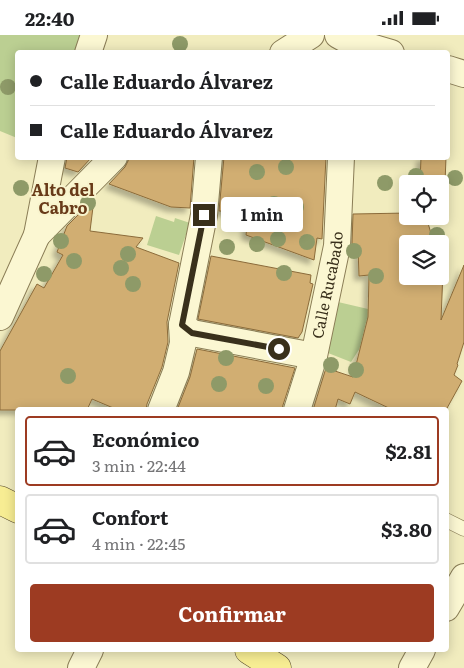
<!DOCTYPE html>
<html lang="es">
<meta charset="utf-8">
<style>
:root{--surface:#fff;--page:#f2f2f2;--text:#202124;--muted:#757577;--line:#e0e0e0;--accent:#9d3b22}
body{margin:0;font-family:Literata,serif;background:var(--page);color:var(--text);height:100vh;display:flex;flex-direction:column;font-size:19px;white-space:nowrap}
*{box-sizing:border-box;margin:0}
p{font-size:16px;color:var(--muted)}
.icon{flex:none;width:28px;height:28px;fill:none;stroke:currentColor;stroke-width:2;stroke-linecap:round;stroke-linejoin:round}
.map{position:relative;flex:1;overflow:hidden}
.sheet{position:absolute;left:15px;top:372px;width:434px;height:245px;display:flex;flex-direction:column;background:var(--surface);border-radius:5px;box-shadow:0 2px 12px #0003}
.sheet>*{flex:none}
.guide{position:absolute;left:15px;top:15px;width:435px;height:110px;border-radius:5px;box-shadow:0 2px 12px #0003;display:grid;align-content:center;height:110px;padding:0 15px;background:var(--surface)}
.fabs{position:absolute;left:399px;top:140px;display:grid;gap:10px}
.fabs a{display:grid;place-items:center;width:50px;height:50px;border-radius:5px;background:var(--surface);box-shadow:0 2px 12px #0003;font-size:25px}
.end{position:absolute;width:22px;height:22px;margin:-11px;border:6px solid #39301b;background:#fff;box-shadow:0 0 0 2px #fff}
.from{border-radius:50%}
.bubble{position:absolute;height:35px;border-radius:5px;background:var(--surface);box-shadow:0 2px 12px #0003;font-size:16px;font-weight:700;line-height:35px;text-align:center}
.guide b{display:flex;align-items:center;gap:18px;height:48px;font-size:19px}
.guide b+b{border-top:1px solid var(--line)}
.guide i{width:12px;height:12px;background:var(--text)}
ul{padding:9px 0 0;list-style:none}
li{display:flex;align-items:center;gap:15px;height:70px;margin:0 10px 8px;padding:0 5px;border:2px solid var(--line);border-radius:5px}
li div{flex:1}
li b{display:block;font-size:19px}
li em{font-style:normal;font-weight:700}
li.selected{border-color:var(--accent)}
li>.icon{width:45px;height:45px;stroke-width:1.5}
.button{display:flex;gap:10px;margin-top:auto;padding:10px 15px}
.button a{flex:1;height:58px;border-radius:5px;background:var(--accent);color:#fff;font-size:20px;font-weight:700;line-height:58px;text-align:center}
.status{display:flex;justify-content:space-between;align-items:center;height:35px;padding:0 25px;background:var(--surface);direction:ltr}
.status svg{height:14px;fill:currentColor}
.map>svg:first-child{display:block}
.green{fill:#bbcf92}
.building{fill:#d1ae72;stroke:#8b6b3a;filter:url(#shadow)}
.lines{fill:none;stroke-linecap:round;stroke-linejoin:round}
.lane-casing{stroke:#8a7d56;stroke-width:15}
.street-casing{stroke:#8a7d56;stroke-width:28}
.primary-casing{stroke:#57492b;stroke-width:29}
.lane{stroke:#fbf7d2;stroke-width:14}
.street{stroke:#fbf7d2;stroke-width:26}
.primary{stroke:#f7ed93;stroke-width:28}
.tree{fill:#8e9a68}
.route{stroke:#39301b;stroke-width:6}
.labels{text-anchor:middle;stroke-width:4;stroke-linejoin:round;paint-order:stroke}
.street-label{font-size:15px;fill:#39301b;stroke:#f8f4ce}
.neighbourhood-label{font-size:16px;font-weight:bold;fill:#683a18;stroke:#f8f4ce}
</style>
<div class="status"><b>22:40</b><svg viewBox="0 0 49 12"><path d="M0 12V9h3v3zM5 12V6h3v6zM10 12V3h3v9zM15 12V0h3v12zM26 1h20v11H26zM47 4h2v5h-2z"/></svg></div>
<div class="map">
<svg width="464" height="633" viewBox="0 0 464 633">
<defs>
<filter id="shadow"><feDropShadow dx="-4.5" dy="4.5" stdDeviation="2.5" flood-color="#0004"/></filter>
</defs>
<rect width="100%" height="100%" fill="#f1ecbe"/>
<g class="green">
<polygon points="0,0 84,0 78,17 18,18 17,103 0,96"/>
<polygon points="156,181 174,187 175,183 190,188 179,220 147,210"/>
<polygon points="338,267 368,274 370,278 366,288 360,313 351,327 323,316"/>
</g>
<g class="building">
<polygon points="67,122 92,122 78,137 65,133"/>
<polygon points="129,122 194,122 190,173 171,172 109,149 125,132 128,126"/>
<polygon points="224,122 326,122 322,204 317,203 314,225 246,200 248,178 219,176"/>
<polygon points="421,122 446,122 444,175 440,175 440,149 420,149"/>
<polygon points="94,164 90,196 143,203 136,212 179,228 167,287 168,307 162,332 147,369 146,375 118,375 92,364 87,375 0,375 0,316 37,249 44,253 63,220 57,217 67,191"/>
<polygon points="408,178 408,181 426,181 434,209 408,209 408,241 440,241 440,227 443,236 441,285 464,230 464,307 457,329 458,330 454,340 462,346 446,375 393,375 355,357 350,369 338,364 335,375 313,375 326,333 353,342 368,282 369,240 359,241 358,213 354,213 352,208 353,179"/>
<polygon points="211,221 311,240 310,248 313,249 302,297 298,303 198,284"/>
<polygon points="197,314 295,333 283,370 282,375 177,375 190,342"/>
</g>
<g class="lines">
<g class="lane-casing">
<polyline id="lane" points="446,485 464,494"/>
</g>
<g class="street-casing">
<g id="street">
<polyline points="338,0 347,5 391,18"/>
<polyline points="88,18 94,0"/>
<polyline points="283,18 311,0"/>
<polyline points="448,34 464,39"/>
<polyline points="209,122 204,180 182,290 192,298 314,321"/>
<polyline points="37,200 114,122"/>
<polyline points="0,282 37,200 52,122"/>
<polyline points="161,375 176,337 183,308 182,290"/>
<path id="s1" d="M297,375L314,321L337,211L341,122"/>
<polyline points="446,573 464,542"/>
<polyline points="81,633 90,615"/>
<polyline points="412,633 422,615"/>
</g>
</g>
<g class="primary-casing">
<g id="primary">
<polyline points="0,465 18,474"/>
<polyline points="249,615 277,633"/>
</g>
</g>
<use href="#lane" class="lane"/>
<use href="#street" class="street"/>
<use href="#primary" class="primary"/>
</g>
<g class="tree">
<circle cx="180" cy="9" r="8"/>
<circle cx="8" cy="52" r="8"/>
<circle cx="286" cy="132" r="8"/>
<circle cx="257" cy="137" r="8"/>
<circle cx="416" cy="141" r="8"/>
<circle cx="455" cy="143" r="8"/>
<circle cx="385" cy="148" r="8"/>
<circle cx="21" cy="153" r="8"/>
<circle cx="88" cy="168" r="8"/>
<circle cx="274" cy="169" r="8"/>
<circle cx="296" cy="172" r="8"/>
<circle cx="231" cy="187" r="8"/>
<circle cx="253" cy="187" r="8"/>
<circle cx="437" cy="200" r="8"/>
<circle cx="278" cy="204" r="8"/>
<circle cx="61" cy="206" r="8"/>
<circle cx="307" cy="207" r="8"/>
<circle cx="257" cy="209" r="8"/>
<circle cx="227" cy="212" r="8"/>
<circle cx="354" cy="216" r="8"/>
<circle cx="128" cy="219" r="8"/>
<circle cx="74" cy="226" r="8"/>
<circle cx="121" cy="233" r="8"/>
<circle cx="284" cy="238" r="8"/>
<circle cx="44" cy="239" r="8"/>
<circle cx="376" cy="241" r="8"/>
<circle cx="133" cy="249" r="8"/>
<circle cx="226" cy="323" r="8"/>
<circle cx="331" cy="330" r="8"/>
<circle cx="356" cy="335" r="8"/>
<circle cx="68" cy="341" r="8"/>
<circle cx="219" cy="349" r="8"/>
<circle cx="266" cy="351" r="8"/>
</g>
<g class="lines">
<polyline class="route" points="204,180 182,290 192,298 279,314"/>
</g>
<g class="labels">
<g class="street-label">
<text dy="5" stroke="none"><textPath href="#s1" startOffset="129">Calle Rucabado</textPath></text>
</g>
<g class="neighbourhood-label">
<text x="63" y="161">Alto del<tspan x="63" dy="18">Cabro</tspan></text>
</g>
</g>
</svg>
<div class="fabs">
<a><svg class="icon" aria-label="locate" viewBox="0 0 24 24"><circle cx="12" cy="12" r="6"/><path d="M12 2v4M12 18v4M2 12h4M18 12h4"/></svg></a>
<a><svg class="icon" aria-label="layers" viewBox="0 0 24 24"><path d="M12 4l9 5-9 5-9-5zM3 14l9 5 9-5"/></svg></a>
</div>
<i class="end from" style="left:279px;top:314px"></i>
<i class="end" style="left:204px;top:180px"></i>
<div class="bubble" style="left:221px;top:162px;width:82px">1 min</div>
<div class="guide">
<b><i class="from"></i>Calle Eduardo Álvarez</b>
<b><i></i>Calle Eduardo Álvarez</b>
</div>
<section class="sheet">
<ul>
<li class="selected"><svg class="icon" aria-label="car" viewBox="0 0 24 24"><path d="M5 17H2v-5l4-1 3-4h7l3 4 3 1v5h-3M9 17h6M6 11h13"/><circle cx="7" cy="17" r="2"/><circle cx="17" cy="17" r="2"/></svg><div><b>Económico</b><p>3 min · 22:44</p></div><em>$2.81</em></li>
<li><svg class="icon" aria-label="car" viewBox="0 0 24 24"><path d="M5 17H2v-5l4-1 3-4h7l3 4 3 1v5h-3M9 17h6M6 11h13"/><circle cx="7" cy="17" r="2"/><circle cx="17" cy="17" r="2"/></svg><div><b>Confort</b><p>4 min · 22:45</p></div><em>$3.80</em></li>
</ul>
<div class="button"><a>Confirmar</a></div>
</section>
</div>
